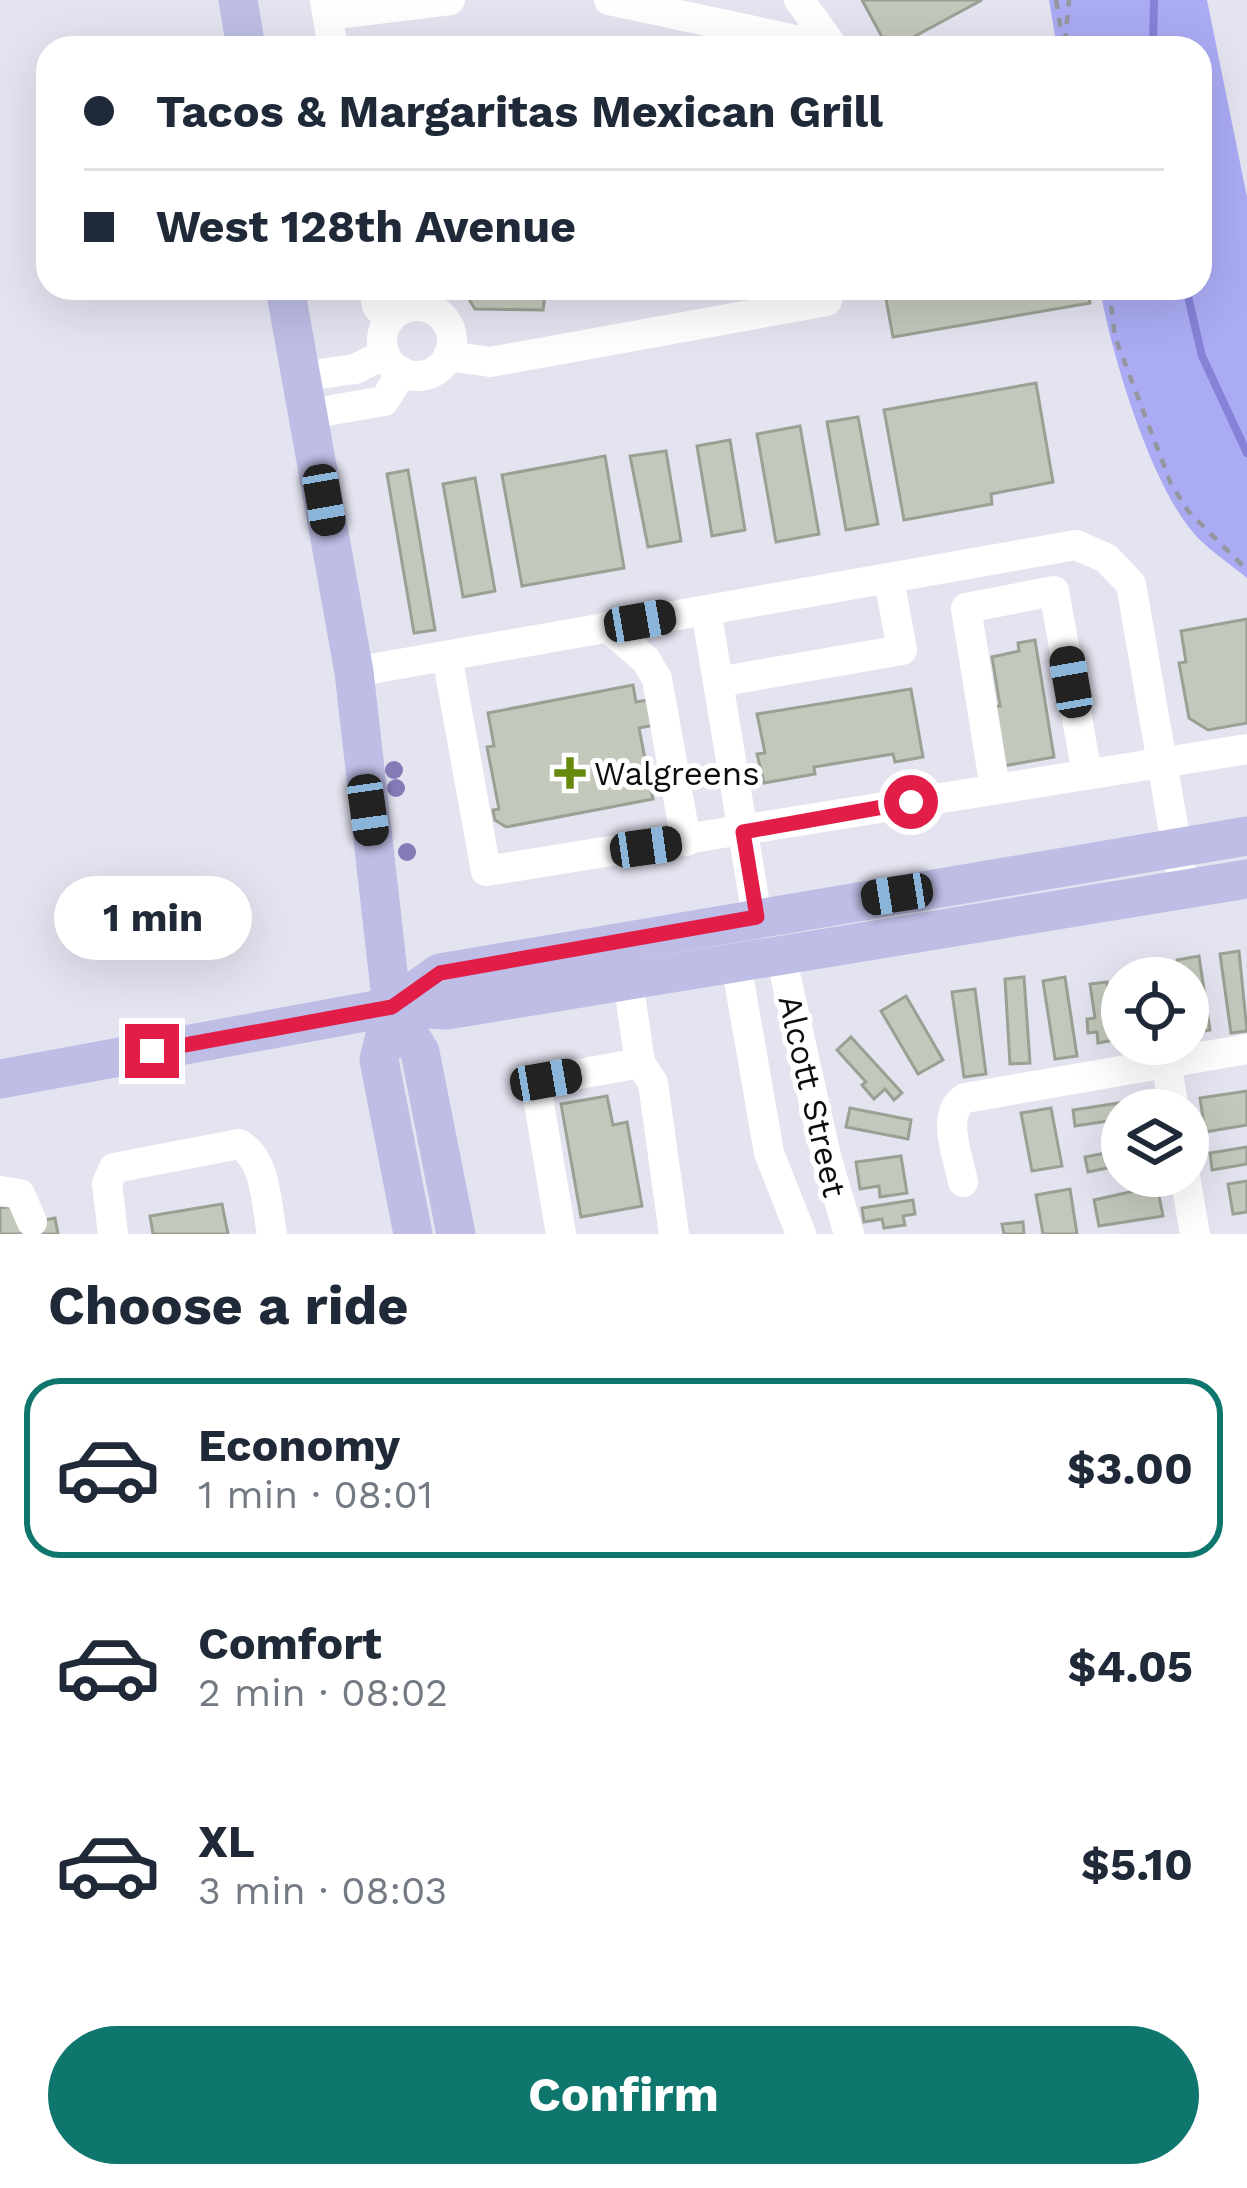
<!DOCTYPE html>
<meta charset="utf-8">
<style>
:root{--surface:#fff;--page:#f2f2f3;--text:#1f2937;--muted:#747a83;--line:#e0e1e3;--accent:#0f766e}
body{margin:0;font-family:"Work Sans",sans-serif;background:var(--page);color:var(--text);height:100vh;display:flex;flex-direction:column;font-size:45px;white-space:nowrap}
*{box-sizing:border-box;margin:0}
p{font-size:39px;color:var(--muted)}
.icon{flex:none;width:66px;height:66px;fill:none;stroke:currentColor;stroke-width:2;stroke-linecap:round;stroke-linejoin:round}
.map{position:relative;height:1234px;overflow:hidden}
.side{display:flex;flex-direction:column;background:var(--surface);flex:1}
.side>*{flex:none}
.hud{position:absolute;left:36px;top:36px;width:1176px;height:264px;border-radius:36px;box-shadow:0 12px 48px #0002;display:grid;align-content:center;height:264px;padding:0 48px;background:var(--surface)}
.fabs{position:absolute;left:1101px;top:957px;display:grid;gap:24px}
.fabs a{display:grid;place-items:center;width:108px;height:108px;border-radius:50%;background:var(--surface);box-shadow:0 12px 48px #0002;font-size:60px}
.end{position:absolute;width:54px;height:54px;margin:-27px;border:15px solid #e11d48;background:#fff;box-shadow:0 0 0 6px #fff}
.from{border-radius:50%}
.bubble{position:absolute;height:84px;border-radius:42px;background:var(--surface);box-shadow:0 12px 48px #0002;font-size:39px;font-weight:700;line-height:84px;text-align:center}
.car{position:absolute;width:36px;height:72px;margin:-36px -18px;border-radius:15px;box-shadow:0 0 9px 3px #0007;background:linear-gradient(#222 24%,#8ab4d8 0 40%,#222 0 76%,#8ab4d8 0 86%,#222 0)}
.hud b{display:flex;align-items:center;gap:42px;height:114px;font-size:45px}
.hud b+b{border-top:3px solid var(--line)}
.hud i{width:30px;height:30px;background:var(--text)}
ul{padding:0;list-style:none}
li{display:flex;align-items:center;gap:36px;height:180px;margin:0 24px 18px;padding:0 24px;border:6px solid transparent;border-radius:36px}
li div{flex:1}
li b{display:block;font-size:45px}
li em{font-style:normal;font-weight:700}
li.on{border-color:var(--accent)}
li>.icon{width:108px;height:108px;stroke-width:1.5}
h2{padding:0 48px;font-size:54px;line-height:144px}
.cta{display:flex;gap:24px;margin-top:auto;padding:24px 48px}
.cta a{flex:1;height:138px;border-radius:72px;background:var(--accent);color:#fff;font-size:48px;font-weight:700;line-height:138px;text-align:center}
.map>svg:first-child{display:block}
.green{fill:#ababf4}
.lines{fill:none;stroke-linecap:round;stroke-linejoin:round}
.stream{stroke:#8582d7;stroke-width:8}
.building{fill:#c3c8bc;stroke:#9ba094;stroke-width:3}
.path{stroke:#9696a0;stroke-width:4.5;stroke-dasharray:9 9;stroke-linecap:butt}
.minor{stroke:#fff;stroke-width:30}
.major{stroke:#bdbde5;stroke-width:39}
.tree{fill:#857bb7}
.route{stroke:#e11d48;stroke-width:15}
.poi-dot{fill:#66890e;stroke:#fff;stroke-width:4.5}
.labels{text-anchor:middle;stroke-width:10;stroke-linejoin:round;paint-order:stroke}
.poi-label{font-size:33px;fill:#0c0c10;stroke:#fff;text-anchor:start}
.street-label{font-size:33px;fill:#0c0c10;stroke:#fff}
</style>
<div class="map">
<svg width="1247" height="1234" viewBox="0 0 1247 1234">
<rect width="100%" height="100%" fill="#e4e4f1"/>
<path class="green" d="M1049,0H1207L1247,197V578C1231,565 1212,552 1197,537C1152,489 1111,354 1100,288H1200V48H1057Z"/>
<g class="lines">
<g class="stream">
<polyline points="1153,48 1154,0"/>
<polyline points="1186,288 1202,356 1247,453"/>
</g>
</g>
<g class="building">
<polygon points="862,0 982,0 893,48 888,48"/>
<polygon points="462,288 546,288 543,310 475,309"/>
<polygon points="596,288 655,288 597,298"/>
<polygon points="884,288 1087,288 1090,303 893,337"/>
<polygon points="1036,383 1053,482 991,494 992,504 904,520 884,410"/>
<polygon points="858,417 878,524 846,530 827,422"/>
<polygon points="800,426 819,534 776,542 757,434"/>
<polygon points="730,440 745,530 712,536 697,446"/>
<polygon points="666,451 681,541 648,547 630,456"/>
<polygon points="605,456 624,568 522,586 502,475"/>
<polygon points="408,470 435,630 414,633 387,474"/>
<polygon points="475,478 495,591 463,597 443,484"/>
<polygon points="1247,619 1247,723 1208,730 1189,718 1179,663 1186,662 1181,631"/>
<polygon points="1035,640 1054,757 1003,766 993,707 1000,706 992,657 1019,651 1018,643"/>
<polygon points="633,685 636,702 665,697 670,722 639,728 653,799 506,827 495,820 493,810 499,809 487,747 494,746 488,713"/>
<polygon points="911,689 923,757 895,762 893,754 814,767 815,774 764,783 757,754 765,753 757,714"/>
<polygon points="1239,951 1247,1031 1231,1033 1220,954"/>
<polygon points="1199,956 1210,1030 1188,1034 1188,978 1179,978 1177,960"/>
<polygon points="1024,977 1030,1063 1010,1064 1005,979"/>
<polygon points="1065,977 1077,1056 1055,1059 1043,981"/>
<polygon points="1107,982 1115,1040 1098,1043 1097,1032 1088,1033 1087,1019 1095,1018 1090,984"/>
<polygon points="975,989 986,1074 964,1077 952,992"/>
<polygon points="906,996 943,1060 918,1074 881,1011"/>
<polygon points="851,1037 902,1093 894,1100 885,1089 874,1099 862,1085 866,1082 837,1050"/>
<polygon points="1247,1091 1247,1125 1205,1132 1200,1098"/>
<polygon points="607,1096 613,1125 627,1122 642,1206 581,1217 561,1104"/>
<polygon points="1145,1099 1147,1110 1122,1110 1122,1119 1075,1126 1073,1110"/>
<polygon points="850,1108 911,1120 908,1139 846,1127"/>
<polygon points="1051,1108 1062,1166 1032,1171 1021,1113"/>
<polygon points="1247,1147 1247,1164 1212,1170 1210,1153"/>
<polygon points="1122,1150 1122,1165 1088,1172 1085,1157"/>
<polygon points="901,1156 907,1193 880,1197 879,1186 860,1189 856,1162"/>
<polygon points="1247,1181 1247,1212 1233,1214 1228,1184"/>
<polygon points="1157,1186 1163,1216 1099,1226 1094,1200"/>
<polygon points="1070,1189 1077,1234 1043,1234 1036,1195"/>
<polygon points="913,1200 915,1214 903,1216 905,1225 884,1228 882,1219 864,1222 862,1208"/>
<polygon points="222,1204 228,1234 153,1234 150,1216"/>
<polygon points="15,1206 19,1225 55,1218 58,1234 0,1234 0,1208"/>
<polygon points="1023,1222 1024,1234 1004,1234 1002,1224"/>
</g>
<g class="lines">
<g class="path">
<polyline points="1056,0 1064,48"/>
<polyline points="1065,42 1069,0"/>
<polyline points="1109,288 1115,337 1171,484 1188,511 1247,570"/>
</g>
<g class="minor">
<polyline points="325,0 333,48"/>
<polyline points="609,0 833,48"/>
<polyline points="799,0 834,48"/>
<polyline points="328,15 450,0"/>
<polyline points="374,288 377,306 389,320"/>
<circle cx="417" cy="341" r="35"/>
<polyline points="448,356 490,362 827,301 829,288"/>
<polyline points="299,377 355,369 385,354"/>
<polyline points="309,414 384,401 402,372"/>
<polyline points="706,610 757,917"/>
<polyline points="607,627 646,660 657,679 686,841"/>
<polyline points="447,656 486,871 1247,749"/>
<polyline points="354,672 1076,545 1106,558 1131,584 1180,866"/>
<polyline points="718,682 902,650 889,579"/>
<polyline points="995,788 966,608 1054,591 1087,774"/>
<polyline points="781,956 827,1160 849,1234"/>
<polyline points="736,963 769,1153 801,1234"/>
<polyline points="628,981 640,1063 653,1083 674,1234"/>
<polyline points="1166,1061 1174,1110"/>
<polyline points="1185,1176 1195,1234"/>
<path d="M963,1182C958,1156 940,1113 965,1098L1247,1049"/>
<polyline points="0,1191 20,1194 32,1222"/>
<path d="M113,1234L107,1183L114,1168L239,1144C267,1160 266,1204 272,1234"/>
<polyline points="561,1234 537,1091 546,1080 640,1063"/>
</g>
<g class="major">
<polyline points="238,0 246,48"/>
<polyline points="285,288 354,672 392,1007 379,1060 413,1234"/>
<polyline points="392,1007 440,973 1247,836"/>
<polyline points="392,1007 420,1052 456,1234"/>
<polyline points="0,1079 392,1007 447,1010 1247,879"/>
</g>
</g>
<g class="tree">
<circle cx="394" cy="770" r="9"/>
<circle cx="396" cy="788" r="9"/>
<circle cx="407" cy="852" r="9"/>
</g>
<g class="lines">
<polyline class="route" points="152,1051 392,1007 440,973 757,917 743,832 911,802"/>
</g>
<path class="poi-dot" d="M564 755h12v12h12v12h-12v12h-12v-12h-12v-12h12z"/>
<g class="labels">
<g class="poi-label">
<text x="594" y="785">Walgreens</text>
</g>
<g class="street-label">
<text transform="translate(813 1096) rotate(77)" y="12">Alcott Street</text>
</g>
</g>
</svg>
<div class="fabs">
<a><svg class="icon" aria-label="locate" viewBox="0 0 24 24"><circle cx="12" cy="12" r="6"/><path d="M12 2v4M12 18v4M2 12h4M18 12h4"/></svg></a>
<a><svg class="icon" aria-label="layers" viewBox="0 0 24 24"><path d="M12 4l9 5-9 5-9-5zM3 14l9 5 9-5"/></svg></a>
</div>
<i class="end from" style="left:911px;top:802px"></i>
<i class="end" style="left:152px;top:1051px"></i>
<div class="bubble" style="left:54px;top:876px;width:198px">1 min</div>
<i class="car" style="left:324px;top:500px;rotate:170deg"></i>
<i class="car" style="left:640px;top:621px;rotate:80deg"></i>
<i class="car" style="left:1071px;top:682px;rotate:350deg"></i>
<i class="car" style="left:368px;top:810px;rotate:172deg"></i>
<i class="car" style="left:646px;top:847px;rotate:82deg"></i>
<i class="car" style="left:897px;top:894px;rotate:261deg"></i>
<i class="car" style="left:546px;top:1080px;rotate:80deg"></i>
<div class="hud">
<b><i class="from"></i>Tacos &amp; Margaritas Mexican Grill</b>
<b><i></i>West 128th Avenue</b>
</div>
</div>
<section class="side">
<h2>Choose a ride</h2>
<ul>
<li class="on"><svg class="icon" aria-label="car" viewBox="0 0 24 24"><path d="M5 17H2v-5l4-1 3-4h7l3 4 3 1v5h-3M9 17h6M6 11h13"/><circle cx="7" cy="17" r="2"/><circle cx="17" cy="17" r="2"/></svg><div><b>Economy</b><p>1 min · 08:01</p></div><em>$3.00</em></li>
<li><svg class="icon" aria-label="car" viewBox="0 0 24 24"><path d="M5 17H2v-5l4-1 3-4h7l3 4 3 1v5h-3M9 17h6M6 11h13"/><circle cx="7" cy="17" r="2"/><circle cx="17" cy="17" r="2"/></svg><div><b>Comfort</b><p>2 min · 08:02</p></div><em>$4.05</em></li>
<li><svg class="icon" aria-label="car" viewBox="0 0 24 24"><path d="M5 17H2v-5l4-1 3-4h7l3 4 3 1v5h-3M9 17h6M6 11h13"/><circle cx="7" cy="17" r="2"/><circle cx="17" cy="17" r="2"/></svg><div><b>XL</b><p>3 min · 08:03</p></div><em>$5.10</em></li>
</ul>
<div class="cta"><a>Confirm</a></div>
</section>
